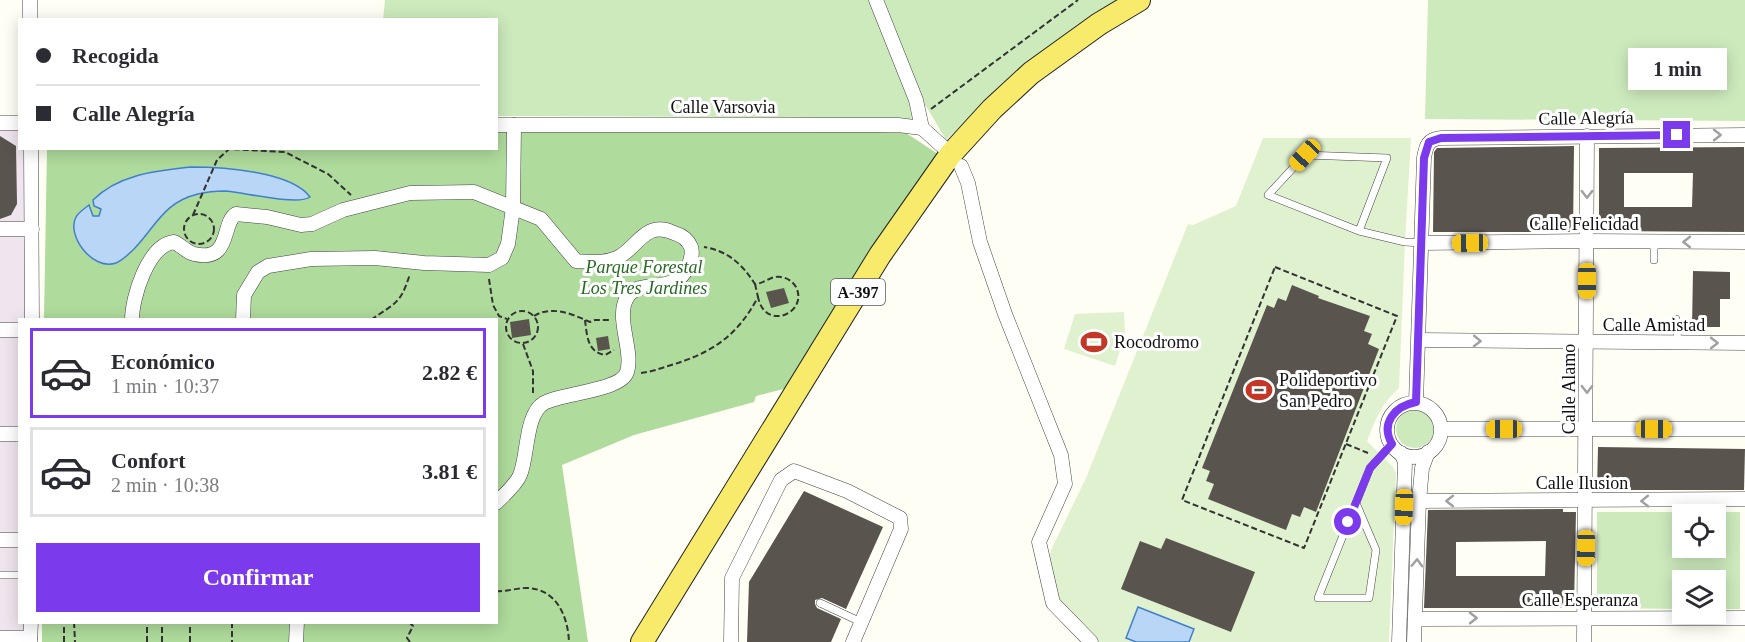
<!DOCTYPE html>
<html lang="es">
<meta charset="utf-8">
<style>
:root{--surface:#fff;--page:#f7f7f7;--text:#2b2b33;--muted:#7c7c81;--line:#e1e1e2;--accent:#7c3aed}
body{margin:0;font-family:"Times New Roman",serif;background:var(--page);color:var(--text);height:100vh;display:flex;flex-direction:column;font-size:22px;white-space:nowrap}
*{box-sizing:border-box;margin:0}
p{font-size:20px;color:var(--muted)}
.icon{flex:none;width:33px;height:33px;fill:none;stroke:currentColor;stroke-width:2;stroke-linecap:round;stroke-linejoin:round}
.map{position:relative;flex:1;overflow:hidden}
.side{position:absolute;left:18px;top:318px;width:480px;height:306px;display:flex;flex-direction:column;background:var(--surface);border-radius:0px;box-shadow:0 3px 15px #0003}
.side>*{flex:none}
.hud{position:absolute;left:18px;top:18px;width:480px;height:132px;border-radius:0px;box-shadow:0 3px 15px #0003;display:grid;align-content:center;height:132px;padding:0 18px;background:var(--surface)}
.controls{position:absolute;left:1672px;top:504px;display:grid;gap:12px}
.controls a{display:grid;place-items:center;width:54px;height:54px;border-radius:0px;background:var(--surface);box-shadow:0 3px 15px #0003;font-size:30px}
.end{position:absolute;width:27px;height:27px;margin:-14px;border:8px solid #7c3aed;background:#fff;box-shadow:0 0 0 3px #fff}
.from{border-radius:50%}
.bubble{position:absolute;height:42px;border-radius:0px;background:var(--surface);box-shadow:0 3px 15px #0003;font-size:20px;font-weight:700;line-height:42px;text-align:center}
.car{position:absolute;width:18px;height:36px;margin:-18px -9px;border-radius:8px;box-shadow:0 0 4px 2px #0007;background:linear-gradient(#f5c518 24%,#345 0 40%,#f5c518 0 76%,#345 0 86%,#f5c518 0)}
.hud b{display:flex;align-items:center;gap:21px;height:57px;font-size:22px}
.hud b+b{border-top:2px solid var(--line)}
.hud i{width:15px;height:15px;background:var(--text)}
ul{padding:10px 0 0;list-style:none}
li{display:flex;align-items:center;gap:18px;height:90px;margin:0 12px 9px;padding:0 6px;border:3px solid var(--line);border-radius:0px}
li div{flex:1}
li b{display:block;font-size:22px}
li em{font-style:normal;font-weight:700}
li.selected{border-color:var(--accent)}
li>.icon{width:54px;height:54px;stroke-width:1.5}
.button{display:flex;gap:12px;margin-top:auto;padding:12px 18px}
.button a{flex:1;height:69px;border-radius:0px;background:var(--accent);color:#fff;font-size:24px;font-weight:700;line-height:69px;text-align:center}
.map>svg:first-child{display:block}
.industrial{fill:#efe5ee}
.green{fill:#cdeabd;fill-rule:evenodd}
.forest{fill:#afdb9c}
.pitch{fill:#e0f1cf}
.water{fill:#b9d6f6;stroke:#407fcd;stroke-width:1.5}
.building{fill:#59544d;fill-rule:evenodd}
.lines{fill:none;stroke-linecap:round;stroke-linejoin:round}
.lane-casing{stroke:#444;stroke-width:8}
.street-casing{stroke:#444;stroke-width:15}
.primary-casing{stroke:#222;stroke-width:24}
.path{stroke:#333;stroke-width:2;stroke-dasharray:6 3;stroke-linecap:butt}
.lane{stroke:#fff;stroke-width:7}
.street{stroke:#fff;stroke-width:14}
.primary{stroke:#f8eb6b;stroke-width:22}
.oneway{stroke:#a0a0a0}
.route{stroke:#7c3aed;stroke-width:8}
.labels{text-anchor:middle;stroke-width:6;stroke-linejoin:round;paint-order:stroke}
.shield{fill:#fff;stroke:#585858;stroke-width:1.5}
.shield-label{font-size:16px;font-weight:bold;fill:#111}
.street-label{font-size:18px;fill:#111;stroke:#fff}
.park-label{font-size:18px;font-style:italic;fill:#246a1f;stroke:#fff}
.poi-label{font-size:18px;fill:#111;stroke:#fff;text-anchor:start}
</style>
<div class="map">
<svg width="1745" height="642" viewBox="0 0 1745 642">
<rect width="100%" height="100%" fill="#fffef4"/>
<polygon class="industrial" points="0,123 19,123 20,148 31,149 32,319 20,320 20,622 31,623 30,642 0,642"/>
<g class="green">
<polygon points="385,0 1117,0 1001,87 946,140 926,106 910,120 771,117 497,116 496,20 383,20"/>
<polygon points="1428,0 1745,0 1745,121 1425,119"/>
<circle cx="1415" cy="429" r="19"/>
<path d="M1597,512H1740V609H1716V580H1683V609L1597,608ZM1716,514V548H1683V514Z"/>
</g>
<polygon class="forest" points="715,126 906,133 941,156 791,387 756,396 754,402 634,435 562,465 588,642 42,642 42,622 496,622 496,320 44,319 47,149 496,148 497,131"/>
<g class="pitch">
<path d="M1263,138H1411L1405,242L1399,388C1381,404 1376,419 1367,441L1393,467L1396,474L1389,642H1099L1082,630L1057,602L1049,560L1051,550L1086,478L1188,224L1193,225L1236,206Z"/>
<polygon points="1124,312 1125,335 1115,366 1064,349 1075,314"/>
</g>
<g class="water">
<path d="M191,167C221,167 291,171 310,197C297,206 243,192 225,191C216,191 206,192 198,194C164,202 156,226 134,249C129,254 123,260 116,263C92,271 66,235 76,217C78,213 85,208 89,205L93,216H99L101,209L94,206L93,200C119,174 156,171 191,167Z"/>
<polygon points="1138,607 1194,629 1189,642 1136,642 1126,638"/>
</g>
<g class="building">
<polygon points="0,136 16,146 17,204 11,215 0,219"/>
<polygon points="1574,146 1573,232 1433,232 1434,152 1437,148"/>
<path d="M1744,147V232L1599,231V148ZM1624,173H1693L1692,207H1624Z"/>
<polygon points="1693,271 1730,272 1730,299 1720,299 1720,327 1692,327"/>
<polygon points="1292,285 1319,296 1318,298 1370,316 1364,331 1372,334 1368,344 1379,349 1316,512 1304,507 1300,517 1292,514 1286,530 1208,499 1214,484 1206,481 1210,471 1202,468 1267,305 1274,308 1278,298 1286,301"/>
<polygon points="784,288 789,303 771,308 766,292"/>
<polygon points="529,319 531,335 512,338 510,322"/>
<polygon points="608,336 610,349 598,351 596,338"/>
<polygon points="1598,447 1745,449 1744,490 1597,490"/>
<polygon points="804,491 883,527 846,609 822,598 815,600 815,604 817,608 841,619 831,642 747,642 749,582"/>
<path d="M1563,509V512H1576L1574,605H1562L1561,608H1424L1428,510ZM1546,541L1545,576H1456V542Z"/>
<polygon points="1166,538 1255,572 1231,632 1121,589 1140,541 1161,549"/>
</g>
<g class="lines">
<g class="lane-casing">
<g id="lane">
<polyline points="1359,231 1268,195 1305,155 1387,158 1359,231 1405,242 1423,243"/>
<polyline points="1654,260 1654,241"/>
<polyline points="1676,319 1678,343"/>
<polyline points="1356,503 1376,550 1369,598 1318,598 1370,468 1392,444"/>
<polyline points="0,575 20,575"/>
<polyline points="820,603 861,622"/>
</g>
</g>
<g class="street-casing">
<g id="street">
<polyline points="30,0 30,20"/>
<polyline points="876,0 916,100 922,128"/>
<polyline points="0,123 20,123"/>
<polyline points="496,125 898,125 922,128 942,146"/>
<polyline points="31,148 32,320"/>
<polyline points="961,166 968,183 980,242 1005,314 1061,455 1065,484 1039,542 1053,603 1091,642"/>
<polyline points="0,229 32,229"/>
<polyline points="1423,243 1587,241 1745,242"/>
<path d="M132,320C132,297 148,245 174,242C181,245 186,252 194,254C232,263 221,223 236,214L267,217L301,225L312,224L343,210L410,193L474,192L541,219L576,261C590,262 603,264 617,258C637,249 645,219 674,233C681,235 688,240 691,247C693,253 691,259 689,265C675,297 641,277 628,296C614,316 634,350 627,372C621,391 561,393 544,403C525,414 528,457 520,475C516,485 504,495 496,503"/>
<polyline points="243,320 244,295 258,272 268,266 311,259 375,258 424,263 489,265 502,258 508,244 513,208 514,125"/>
<polyline points="0,330 20,330"/>
<polyline points="1419,340 1745,343"/>
<path d="M1416,402L1424,158C1426,146 1428,139 1441,138L1745,135"/>
<circle cx="1414" cy="430" r="27"/>
<polyline points="1442,429 1745,429"/>
<polyline points="0,434 20,434"/>
<polyline points="1419,501 1745,499"/>
<polyline points="0,540 20,540"/>
<polyline points="1415,619 1745,618"/>
<polyline points="0,638 30,638"/>
<polyline points="30,642 31,622"/>
<polyline points="296,642 297,622"/>
<polyline points="731,642 732,578 781,480 794,471 847,491 900,518 901,529 853,642"/>
<polyline points="1399,642 1405,462 1401,453"/>
<polyline points="1414,642 1419,501 1422,468 1428,452"/>
<polyline points="1584,642 1587,136"/>
</g>
</g>
<g class="primary-casing">
<polyline id="primary" points="642,642 880,255 950,155 992,109 1031,73 1099,24 1139,0"/>
</g>
<g class="path">
<polyline points="931,109 1078,0"/>
<circle cx="199" cy="229" r="15"/>
<polyline points="193,215 217,160 229,149 285,152 328,174 351,195"/>
<polygon points="1275,267 1397,316 1304,548 1182,500"/>
<polyline points="489,279 493,305 499,316 507,319"/>
<polyline points="755,284 758,297"/>
<circle cx="522" cy="327" r="16"/>
<path d="M534,316C552,305 572,314 590,322L595,320H610"/>
<path d="M371,320C396,302 400,305 410,274"/>
<path d="M585,320C587,335 587,352 605,355L614,350"/>
<polyline points="523,344 533,371 533,393"/>
<path d="M641,373C650,372 659,369 668,366C710,354 737,337 758,297C765,332 809,313 796,287C793,282 788,278 781,277C771,275 764,284 755,284C742,264 728,251 704,247"/>
<polyline points="1346,444 1368,453"/>
<path d="M496,591C506,592 516,588 526,588C556,588 568,616 569,642"/>
<polyline points="74,622 75,642"/>
<polyline points="232,622 232,642"/>
<polyline points="409,622 413,626 407,638 410,642"/>
<polyline points="64,642 64,622"/>
<polyline points="147,642 147,622"/>
<polyline points="162,642 162,622"/>
<polyline points="190,642 190,622"/>
</g>
<use href="#lane" class="lane"/>
<use href="#street" class="street"/>
<use href="#primary" class="primary"/>
</g>
<defs><path id="oneway-chevron" d="M-2-3.5L2.5 0L-2 3.5" fill="none" stroke-width="1.6" stroke-linecap="round" stroke-linejoin="round" transform="scale(1.5)"/></defs>
<g class="oneway">
<use href="#oneway-chevron" transform="translate(1717 135)"/>
<use href="#oneway-chevron" transform="translate(1587 194) rotate(90)"/>
<use href="#oneway-chevron" transform="translate(1687 242) rotate(-180)"/>
<use href="#oneway-chevron" transform="translate(1477 341) rotate(1)"/>
<use href="#oneway-chevron" transform="translate(1714 343)"/>
<use href="#oneway-chevron" transform="translate(1587 389) rotate(90)"/>
<use href="#oneway-chevron" transform="translate(1450 501) rotate(-180)"/>
<use href="#oneway-chevron" transform="translate(1645 501) rotate(179)"/>
<use href="#oneway-chevron" transform="translate(1417 563) rotate(-88)"/>
<use href="#oneway-chevron" transform="translate(1473 618)"/>
</g>
<g class="lines">
<path class="route" d="M1348,522L1370,468L1392,444C1380,423 1395,406 1416,402L1424,158L1429,142L1441,138L1677,135"/>
</g>
<defs>
<g id="stadium-bare" transform="scale(2.07)"><path d="M0-5a6.5 5 0 1 0 0 10a6.5 5 0 1 0 0-10ZM-3.5-1.8h7v3.6h-7Z" fill="#c23727" stroke="#fff" stroke-width="2.5" paint-order="stroke"/></g>
</defs>
<g fill-rule="evenodd">
<use href="#stadium-bare" x="1094" y="342"/>
<use href="#stadium-bare" x="1259" y="390"/>
</g>
<g class="labels">
<rect class="shield" x="831" y="279" width="54" height="26" rx="4.5"/>
<g class="shield-label">
<text x="858" y="298">A-397</text>
</g>
<g class="street-label">
<text x="723" y="113">Calle Varsovia</text>
<text transform="translate(1586 118) rotate(-1)" y="6">Calle Alegría</text>
<text x="1584" y="230">Calle Felicidad</text>
<text x="1654" y="331">Calle Amistad</text>
<text transform="translate(1569 389) rotate(-90)" y="6">Calle Alamo</text>
<text x="1582" y="489">Calle Ilusion</text>
<text x="1580" y="606">Calle Esperanza</text>
</g>
<g class="park-label">
<text x="644" y="273">Parque Forestal<tspan x="644" dy="21">Los Tres Jardines</tspan></text>
</g>
<g class="poi-label">
<text x="1114" y="348">Rocodromo</text>
<text x="1279" y="386">Polideportivo<tspan x="1279" dy="21">San Pedro</tspan></text>
</g>
</g>
</svg>
<div class="controls">
<a><svg class="icon" aria-label="locate" viewBox="0 0 24 24"><circle cx="12" cy="12" r="6"/><path d="M12 2v4M12 18v4M2 12h4M18 12h4"/></svg></a>
<a><svg class="icon" aria-label="layers" viewBox="0 0 24 24"><path d="M12 4l9 5-9 5-9-5zM3 14l9 5 9-5"/></svg></a>
</div>
<i class="end from" style="left:1348px;top:522px"></i>
<i class="end" style="left:1677px;top:135px"></i>
<div class="bubble" style="left:1628px;top:48px;width:99px">1 min</div>
<i class="car" style="left:1305px;top:155px;rotate:223deg"></i>
<i class="car" style="left:1470px;top:243px;rotate:269deg"></i>
<i class="car" style="left:1587px;top:281px;rotate:180deg"></i>
<i class="car" style="left:1504px;top:429px;rotate:270deg"></i>
<i class="car" style="left:1654px;top:429px;rotate:90deg"></i>
<i class="car" style="left:1404px;top:507px;rotate:182deg"></i>
<i class="car" style="left:1586px;top:548px;rotate:181deg"></i>
<div class="hud">
<b><i class="from"></i>Recogida</b>
<b><i></i>Calle Alegría</b>
</div>
<section class="side">
<ul>
<li class="selected"><svg class="icon" aria-label="car" viewBox="0 0 24 24"><path d="M5 17H2v-5l4-1 3-4h7l3 4 3 1v5h-3M9 17h6M6 11h13"/><circle cx="7" cy="17" r="2"/><circle cx="17" cy="17" r="2"/></svg><div><b>Económico</b><p>1 min · 10:37</p></div><em>2.82 €</em></li>
<li><svg class="icon" aria-label="car" viewBox="0 0 24 24"><path d="M5 17H2v-5l4-1 3-4h7l3 4 3 1v5h-3M9 17h6M6 11h13"/><circle cx="7" cy="17" r="2"/><circle cx="17" cy="17" r="2"/></svg><div><b>Confort</b><p>2 min · 10:38</p></div><em>3.81 €</em></li>
</ul>
<div class="button"><a>Confirmar</a></div>
</section>
</div>
